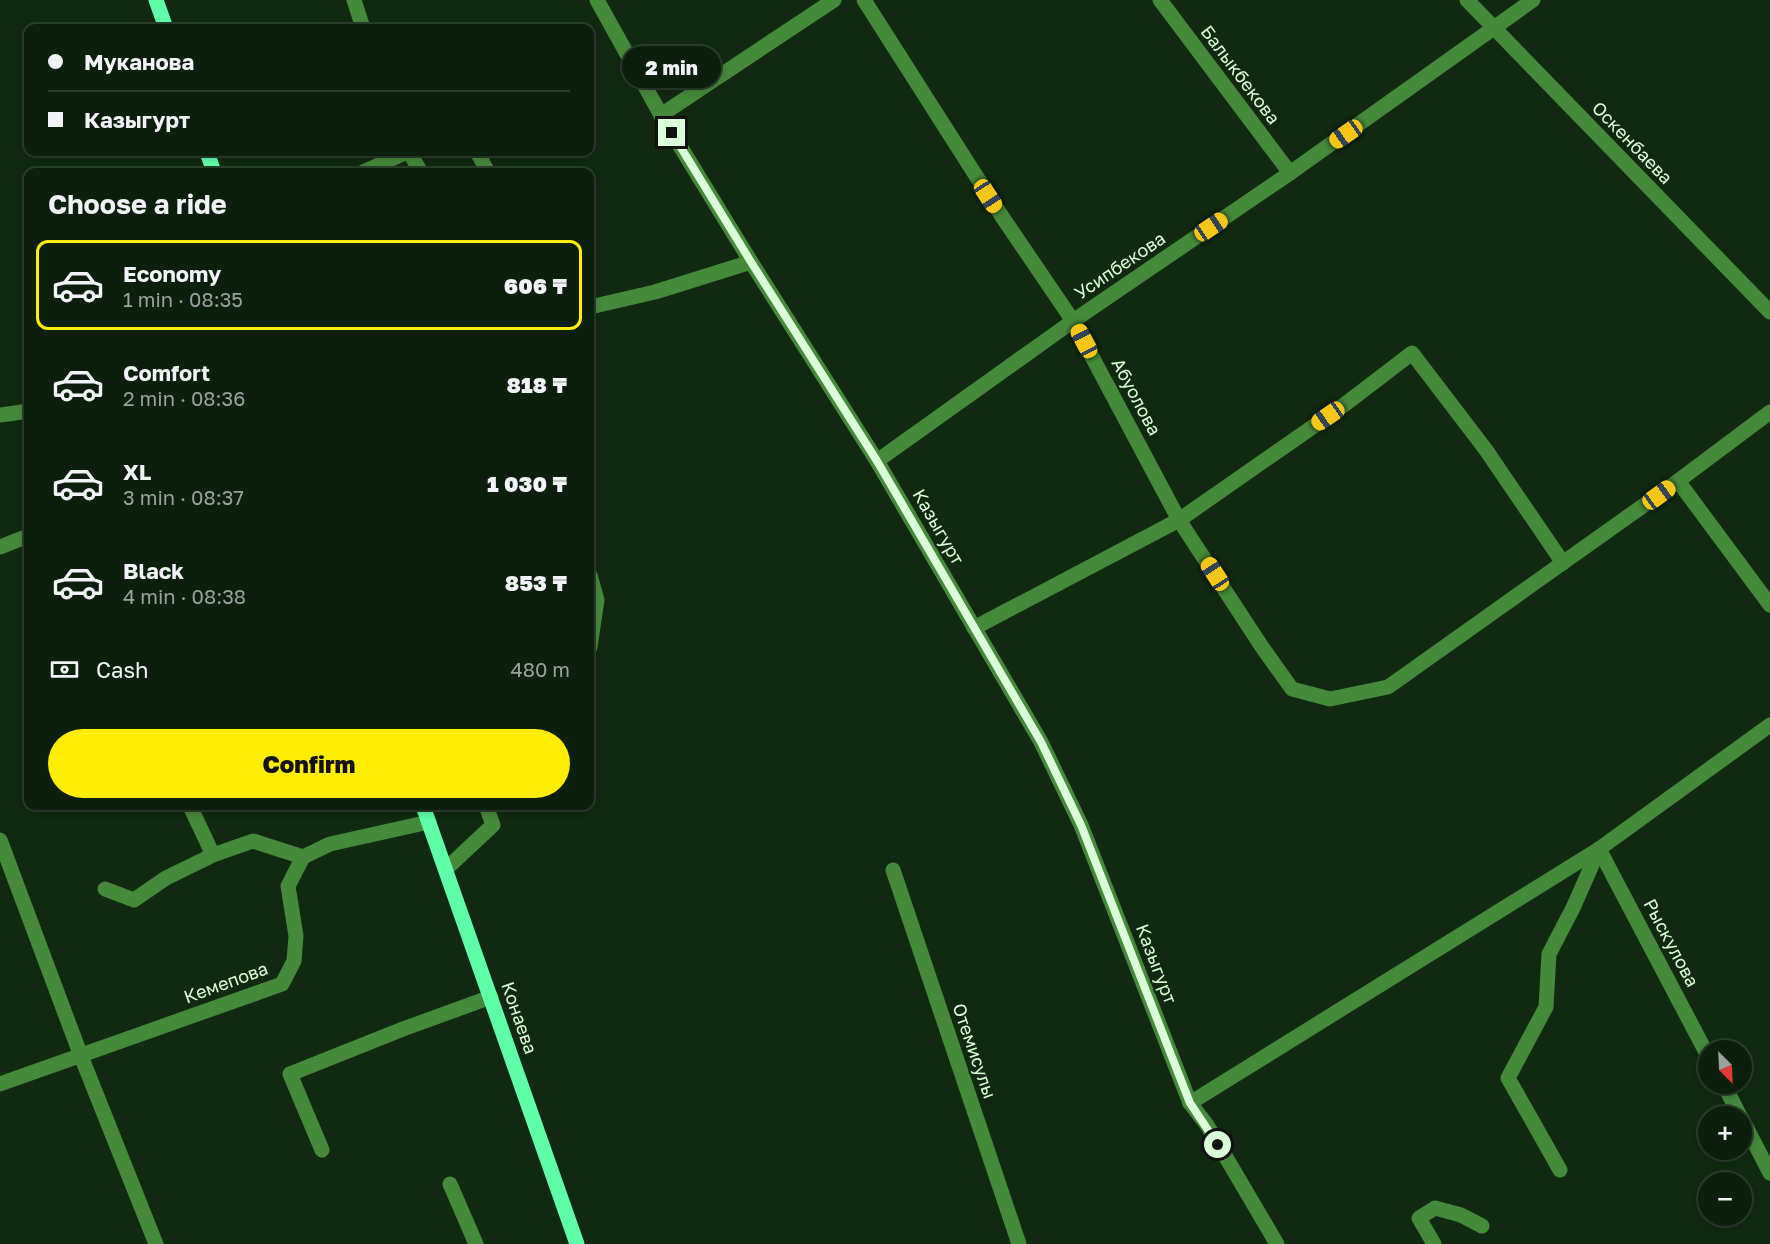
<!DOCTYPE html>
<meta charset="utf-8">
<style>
:root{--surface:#0c1f0c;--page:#1a2c1a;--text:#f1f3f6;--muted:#9aa29d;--line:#2c3d2d;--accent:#ffed04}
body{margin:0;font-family:"Golos Text",sans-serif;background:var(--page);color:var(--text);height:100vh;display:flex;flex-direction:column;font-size:22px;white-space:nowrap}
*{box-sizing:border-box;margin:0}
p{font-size:20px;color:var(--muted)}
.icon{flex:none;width:33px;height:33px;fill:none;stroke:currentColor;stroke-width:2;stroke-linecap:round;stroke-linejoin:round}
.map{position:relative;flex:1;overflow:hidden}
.details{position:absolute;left:24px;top:168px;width:570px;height:642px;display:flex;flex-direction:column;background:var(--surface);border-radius:12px;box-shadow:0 3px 9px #0003,0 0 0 2px var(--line)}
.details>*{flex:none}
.hud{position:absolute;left:24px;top:24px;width:570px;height:132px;border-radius:12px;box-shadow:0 3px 9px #0003,0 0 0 2px var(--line);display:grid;align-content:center;height:132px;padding:0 24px;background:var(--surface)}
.needle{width:39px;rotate:156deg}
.controls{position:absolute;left:1698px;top:1040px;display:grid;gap:12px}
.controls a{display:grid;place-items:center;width:54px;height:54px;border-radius:50%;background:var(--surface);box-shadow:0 3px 9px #0003,0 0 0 2px var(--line);font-size:30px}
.end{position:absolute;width:27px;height:27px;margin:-14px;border:8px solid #daffd8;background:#111;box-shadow:0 0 0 3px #111}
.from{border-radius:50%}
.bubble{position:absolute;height:42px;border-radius:21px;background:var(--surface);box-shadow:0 3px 9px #0003,0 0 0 2px var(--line);font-size:20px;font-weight:800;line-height:42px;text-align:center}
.car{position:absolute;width:18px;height:36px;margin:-18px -9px;border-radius:8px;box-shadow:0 0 4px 2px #0007;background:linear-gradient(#f5c518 24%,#345 0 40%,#f5c518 0 76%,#345 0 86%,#f5c518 0)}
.hud b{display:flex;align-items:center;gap:21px;height:57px;font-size:22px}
.hud b+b{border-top:2px solid var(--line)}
.hud i{width:15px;height:15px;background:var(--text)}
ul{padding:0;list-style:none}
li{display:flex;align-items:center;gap:18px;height:90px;margin:0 12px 9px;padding:0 12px;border:3px solid transparent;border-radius:12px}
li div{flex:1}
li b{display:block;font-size:22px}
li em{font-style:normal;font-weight:800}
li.active{border-color:var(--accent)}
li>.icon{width:54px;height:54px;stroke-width:1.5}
h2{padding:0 24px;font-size:27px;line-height:72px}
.pay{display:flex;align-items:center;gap:15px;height:66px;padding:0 24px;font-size:22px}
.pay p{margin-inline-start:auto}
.cta{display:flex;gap:12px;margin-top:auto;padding:12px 24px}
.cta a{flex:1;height:69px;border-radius:36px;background:var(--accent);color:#111;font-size:24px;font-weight:800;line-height:69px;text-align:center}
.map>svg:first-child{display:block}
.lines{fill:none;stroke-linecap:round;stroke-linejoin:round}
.minor{stroke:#45893a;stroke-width:15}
.major{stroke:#5fffa8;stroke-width:15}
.route{stroke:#daffd8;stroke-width:8}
.labels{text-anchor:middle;stroke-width:4.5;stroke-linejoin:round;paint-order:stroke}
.street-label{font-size:18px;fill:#daffd8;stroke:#102910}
</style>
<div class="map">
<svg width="1770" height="1244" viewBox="0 0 1770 1244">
<rect width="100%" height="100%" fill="#102910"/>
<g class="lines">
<g class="minor">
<polyline points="354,0 363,28"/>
<polyline points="597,0 661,115 751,262 877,461 1041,742 1081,825 1190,1103 1207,1125 1277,1244"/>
<polyline points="864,0 1001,215 1073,321 1179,520 1262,647 1292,689 1330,699 1388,687 1678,481 1770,412"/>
<polyline points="1160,0 1290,173"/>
<polyline points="1467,0 1770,312"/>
<polyline points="661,115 834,0"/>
<polyline points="409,152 421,172"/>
<polyline points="477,152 488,172"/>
<polyline points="363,172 407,152"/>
<polyline points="590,307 655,292 751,262"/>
<polyline points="0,415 22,412 28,413"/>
<polyline points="877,461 1073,321 1290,173 1533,0"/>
<polyline points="1678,481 1770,605"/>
<polyline points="0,547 28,536"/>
<polyline points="590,575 597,600 590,647"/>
<polyline points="974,628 1179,520 1344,405 1412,353 1486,450 1563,563"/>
<polyline points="190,806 213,855 253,841 303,857"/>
<polyline points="0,840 81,1056 156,1244"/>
<polyline points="1599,849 1708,1056"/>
<polyline points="446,869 493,825 486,806"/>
<polyline points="893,870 1019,1244"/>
<polyline points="105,889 134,900 166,878 213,855"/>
<polyline points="1723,1083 1740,1116"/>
<polyline points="0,1084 282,984 294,961 296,936 288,886 303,857 330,844 429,822"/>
<polyline points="1190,1103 1599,849 1770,725"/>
<polyline points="1742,1119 1770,1173"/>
<polyline points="322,1150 290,1074 403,1029 491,997"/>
<polyline points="1560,1170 1508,1078 1546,1007 1549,954 1573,908 1599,849"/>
<polyline points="450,1184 476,1244"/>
<polyline points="1434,1244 1419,1218 1435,1208 1461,1215 1482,1226"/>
</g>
<g class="major">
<polyline points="156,0 166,28"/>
<polyline points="207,152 214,172"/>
<polyline points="423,806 577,1244"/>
</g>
</g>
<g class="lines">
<polyline class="route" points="672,133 751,262 877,461 1041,742 1081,825 1190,1103 1218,1145"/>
</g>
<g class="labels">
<g class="street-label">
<text transform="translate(1240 75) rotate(53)" y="6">Балыкбекова</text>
<text transform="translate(1632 143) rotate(46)" y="6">Оскенбаева</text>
<text transform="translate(1120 266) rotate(-34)" y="6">Усипбекова</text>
<text transform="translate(1136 397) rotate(62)" y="6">Абуолова</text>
<text transform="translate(938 527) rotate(60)" y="6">Казыгурт</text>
<text transform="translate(1671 943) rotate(62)" y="6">Рыскулова</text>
<text transform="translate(1156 964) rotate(69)" y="6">Казыгурт</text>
<text transform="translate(226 983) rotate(-20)" y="6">Кемепова</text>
<text transform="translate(519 1018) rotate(71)" y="6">Конаева</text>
<text transform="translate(974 1051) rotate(71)" y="6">Отемисулы</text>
</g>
</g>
</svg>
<div class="controls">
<a><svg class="needle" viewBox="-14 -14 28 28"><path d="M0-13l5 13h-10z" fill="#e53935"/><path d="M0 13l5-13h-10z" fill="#9aa29d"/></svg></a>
<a>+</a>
<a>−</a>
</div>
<i class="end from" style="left:1218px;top:1145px"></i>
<i class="end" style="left:672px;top:133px"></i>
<div class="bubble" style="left:622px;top:46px;width:99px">2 min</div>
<i class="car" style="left:1346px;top:134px;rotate:235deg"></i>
<i class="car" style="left:988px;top:196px;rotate:147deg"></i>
<i class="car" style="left:1211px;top:227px;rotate:56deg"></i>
<i class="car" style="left:1084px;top:341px;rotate:332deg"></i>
<i class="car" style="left:1328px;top:416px;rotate:235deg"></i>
<i class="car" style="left:1659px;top:495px;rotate:54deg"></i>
<i class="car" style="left:1215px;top:574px;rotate:327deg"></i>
<div class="hud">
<b><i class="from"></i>Муканова</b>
<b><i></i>Казыгурт</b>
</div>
<section class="details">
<h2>Choose a ride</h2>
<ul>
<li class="active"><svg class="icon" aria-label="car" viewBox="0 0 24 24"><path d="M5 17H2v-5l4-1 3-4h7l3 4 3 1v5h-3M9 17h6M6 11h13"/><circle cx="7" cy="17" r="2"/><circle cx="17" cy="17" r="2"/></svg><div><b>Economy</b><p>1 min · 08:35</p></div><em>606 ₸</em></li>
<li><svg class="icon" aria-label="car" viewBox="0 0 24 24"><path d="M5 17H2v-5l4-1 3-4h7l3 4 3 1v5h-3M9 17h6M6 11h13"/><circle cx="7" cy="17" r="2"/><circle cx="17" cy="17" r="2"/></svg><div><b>Comfort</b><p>2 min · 08:36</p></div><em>818 ₸</em></li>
<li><svg class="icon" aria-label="car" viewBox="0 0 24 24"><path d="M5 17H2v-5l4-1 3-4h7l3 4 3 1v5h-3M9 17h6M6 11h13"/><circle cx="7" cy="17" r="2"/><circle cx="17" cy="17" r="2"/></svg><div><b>XL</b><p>3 min · 08:37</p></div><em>1 030 ₸</em></li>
<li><svg class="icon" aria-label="car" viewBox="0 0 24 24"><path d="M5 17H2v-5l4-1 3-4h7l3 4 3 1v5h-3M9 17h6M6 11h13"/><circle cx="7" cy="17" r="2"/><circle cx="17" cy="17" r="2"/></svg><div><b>Black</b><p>4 min · 08:38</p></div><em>853 ₸</em></li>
</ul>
<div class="pay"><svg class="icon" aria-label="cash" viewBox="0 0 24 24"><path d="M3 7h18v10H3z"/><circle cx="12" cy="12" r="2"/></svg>Cash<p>480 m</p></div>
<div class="cta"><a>Confirm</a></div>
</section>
</div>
